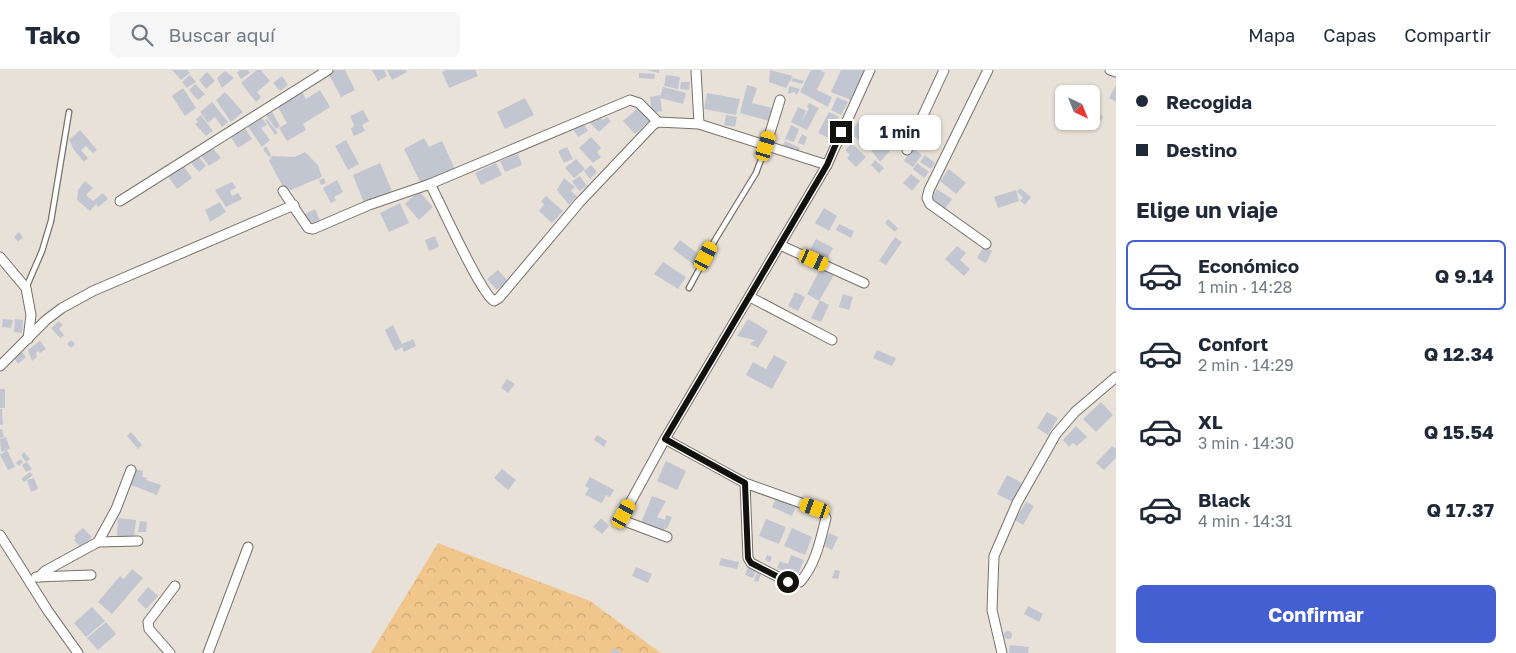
<!DOCTYPE html>
<html lang="es">
<meta charset="utf-8">
<style>
:root{--surface:#fff;--page:#f6f6f7;--text:#1f2937;--muted:#747a83;--line:#e0e1e3;--accent:#435fd2}
body{margin:0;font-family:"Golos Text",sans-serif;background:var(--page);color:var(--text);height:100vh;display:flex;flex-direction:column;font-size:19px;white-space:nowrap}
*{box-sizing:border-box;margin:0}
p{font-size:16px;color:var(--muted)}
.icon{flex:none;width:28px;height:28px;fill:none;stroke:currentColor;stroke-width:2;stroke-linecap:round;stroke-linejoin:round}
.map{position:relative;flex:1;overflow:hidden}
.details{display:flex;flex-direction:column;background:var(--surface);width:400px}
.details>*{flex:none}
.hud{display:grid;align-content:center;height:110px;padding:0 20px;background:var(--surface)}
.needle{width:32px;rotate:137deg}
.buttons{position:absolute;left:1055px;top:15px;display:grid;gap:10px}
.buttons a{display:grid;place-items:center;width:45px;height:45px;border-radius:8px;background:var(--surface);box-shadow:0 1px 4px #0004;font-size:25px}
.end{position:absolute;width:22px;height:22px;margin:-11px;border:6px solid #13110d;background:#fff;box-shadow:0 0 0 2px #fff}
.from{border-radius:50%}
.bubble{position:absolute;height:35px;border-radius:8px;background:var(--surface);box-shadow:0 1px 4px #0004;font-size:16px;font-weight:700;line-height:35px;text-align:center}
.car{position:absolute;width:15px;height:30px;margin:-15px -8px;border-radius:6px;box-shadow:0 0 4px 1px #0007;background:linear-gradient(#f5c518 24%,#345 0 40%,#f5c518 0 76%,#345 0 86%,#f5c518 0)}
.hud b{display:flex;align-items:center;gap:18px;height:48px;font-size:19px}
.hud b+b{border-top:1px solid var(--line)}
.hud i{width:12px;height:12px;background:var(--text)}
ul{padding:0;list-style:none}
li{display:flex;align-items:center;gap:15px;height:70px;margin:0 10px 8px;padding:0 10px;border:2px solid transparent;border-radius:8px}
li div{flex:1}
li b{display:block;font-size:19px}
li em{font-style:normal;font-weight:700}
li.selected{border-color:var(--accent)}
li>.icon{width:45px;height:45px;stroke-width:1.5}
h2{padding:0 20px;font-size:22px;line-height:60px}
.cta{display:flex;gap:10px;margin-top:auto;padding:10px 20px}
.cta a{flex:1;height:58px;border-radius:8px;background:var(--accent);color:#fff;font-size:20px;font-weight:700;line-height:58px;text-align:center}
header{display:flex;align-items:center;gap:30px;box-sizing:border-box;height:70px;padding:0 25px;background:var(--surface);border-bottom:1px solid var(--line)}
header strong{font-size:24px}
nav{display:flex;gap:28px;margin-inline-start:auto;font-size:18px}
.search{width:350px;height:45px;background:var(--page);display:flex;align-items:center;gap:12px;box-sizing:border-box;padding:0 18px;border-radius:8px;color:var(--muted);font-size:19px}
main{display:flex;flex:1;min-height:0}
.map>svg:first-child{display:block}
.forest{fill:url(#forest-crowns)}
.building{fill:#c2c6d0}
.lines{fill:none;stroke-linecap:round;stroke-linejoin:round}
.service-casing{stroke:#777169;stroke-width:7}
.minor-casing{stroke:#777169;stroke-width:11}
.service{stroke:#fff;stroke-width:4.5}
.minor{stroke:#fff;stroke-width:9}
.route{stroke:#13110d;stroke-width:6}
</style>
<header>
<strong>Tako</strong>
<div class="search"><svg class="icon" aria-label="search" viewBox="0 0 24 24"><circle cx="10" cy="10" r="6"/><path d="M15 15l6 6"/></svg>Buscar aquí</div>
<nav><a>Mapa</a><a>Capas</a><a>Compartir</a></nav>
</header>
<main>
<div class="map">
<svg width="1116" height="583" viewBox="0 0 1116 583">
<defs>
<pattern id="forest-crowns" width="20" height="18" patternUnits="userSpaceOnUse" patternTransform="scale(1.25)"><rect width="20" height="18" fill="#f0c68c"/><path d="M2 6a3 3 0 1 1 6 0M12 15a3 3 0 1 1 6 0" fill="none" stroke="#cda978"/></pattern>
</defs>
<rect width="100%" height="100%" fill="#e8e1d8"/>
<polygon class="forest" points="438,473 590,531 661,583 371,583"/>
<g class="building">
<polygon points="172,0 187,0 190,3 181,10"/>
<polygon points="240,0 248,0 250,3 241,9 237,3"/>
<polygon points="257,0 261,0 270,11 257,22 261,27 256,32 241,13"/>
<polygon points="334,0 345,0 355,20 341,27 328,3"/>
<polygon points="372,0 384,0 387,6 378,11"/>
<polygon points="387,0 406,0 407,2 392,10"/>
<polygon points="446,0 475,0 478,6 449,18 442,2"/>
<polygon points="646,0 659,0 659,3"/>
<polygon points="770,0 793,6 786,18 769,12"/>
<polygon points="811,0 820,0 825,3 817,20 832,27 828,37 800,22"/>
<polygon points="841,0 865,0 851,30 831,22"/>
<polygon points="225,1 234,8 222,18 217,8"/>
<polygon points="207,2 215,11 206,19 199,10"/>
<polygon points="639,3 655,4 654,9 639,8"/>
<polygon points="190,5 196,12 187,18 182,12"/>
<polygon points="666,5 680,7 678,19 664,16"/>
<polygon points="282,6 288,15 280,21 273,13"/>
<polygon points="793,8 804,11 802,14 791,11"/>
<polygon points="681,12 690,12 689,20 680,19"/>
<polygon points="195,14 205,24 198,30 189,20"/>
<polygon points="747,15 757,18 752,33 772,38 769,51 740,43"/>
<polygon points="1116,15 1116,32 1109,28"/>
<polygon points="789,16 800,19 797,25 794,22 788,24"/>
<polygon points="663,17 686,23 683,34 660,28"/>
<polygon points="183,18 196,38 185,46 172,26"/>
<polygon points="320,20 330,37 303,54 306,60 287,71 279,58 287,53 278,37 302,22 306,29"/>
<polygon points="225,22 243,42 231,52 216,30"/>
<polygon points="707,23 740,29 736,45 704,39"/>
<polygon points="660,25 662,41 652,43 650,27"/>
<polygon points="837,27 848,32 841,45 831,40"/>
<polygon points="525,28 534,45 505,59 497,42"/>
<polygon points="212,32 228,52 222,57 215,47 208,53 200,42"/>
<polygon points="809,33 819,38 807,60 791,52 798,37 806,41 801,53 809,38 807,37"/>
<polygon points="638,38 650,50 635,64 623,51"/>
<polygon points="271,40 280,56 276,59 265,44"/>
<polygon points="363,40 369,51 362,55 365,61 354,66 351,59 354,55 350,46"/>
<polygon points="829,42 839,47 828,68 818,63"/>
<polygon points="1095,42 1103,46 1100,52 1092,48"/>
<polygon points="201,45 213,61 206,66 195,54 198,52 196,49"/>
<polygon points="260,45 267,55 261,58 270,70 262,77 247,55"/>
<polygon points="598,45 603,50 607,47 611,51 599,62 590,53"/>
<polygon points="726,45 737,47 735,57 724,55"/>
<polygon points="267,49 278,63 275,65 265,50"/>
<polygon points="858,52 869,60 860,71 849,63"/>
<polygon points="881,52 898,67 894,71 892,69 889,72 886,77 890,81 880,92 866,73 870,69 875,74 878,70 873,66 876,64 878,66 883,60 878,56"/>
<polygon points="583,53 588,61 578,67 573,59"/>
<polygon points="791,55 799,59 794,72 785,69"/>
<polygon points="244,57 252,69 238,78 230,66"/>
<polygon points="80,60 97,80 93,83 86,76 81,80 88,88 84,92 74,80 69,70"/>
<polygon points="802,64 807,67 804,75 798,73"/>
<polygon points="591,67 601,78 597,82 601,87 593,93 579,78"/>
<polygon points="424,68 429,77 442,71 455,99 422,116 404,79"/>
<polygon points="346,70 359,94 348,100 335,76"/>
<polygon points="785,71 800,78 798,82 783,75"/>
<polygon points="852,73 866,87 856,97 847,88 850,85 845,80"/>
<polygon points="266,76 271,85 269,87 263,79"/>
<polygon points="212,77 221,88 209,96 201,86"/>
<polygon points="567,77 573,89 564,93 558,81"/>
<polygon points="913,78 922,85 913,97 904,91"/>
<polygon points="305,82 318,95 322,107 286,122 269,91 272,86 295,87"/>
<polygon points="518,84 522,95 505,102 500,91"/>
<polygon points="925,85 935,93 931,99 920,92"/>
<polygon points="199,87 206,96 199,102 191,93"/>
<polygon points="576,89 585,99 574,108 565,98"/>
<polygon points="875,90 884,98 879,103 871,95"/>
<polygon points="380,93 392,121 364,133 353,105"/>
<polygon points="496,93 502,105 481,115 475,103"/>
<polygon points="917,93 929,102 924,108 913,99"/>
<polygon points="183,95 192,108 177,119 168,106"/>
<polygon points="591,95 597,102 590,109 584,101"/>
<polygon points="949,99 966,113 956,124 940,111"/>
<polygon points="911,104 920,111 912,121 903,113"/>
<polygon points="580,106 587,116 579,121 572,111"/>
<polygon points="324,108 326,113 321,115 319,110"/>
<polygon points="564,108 575,117 571,121 577,126 569,135 557,120"/>
<polygon points="337,110 343,122 334,127 336,130 331,133 323,118"/>
<polygon points="85,111 93,118 86,125 93,131 103,123 108,129 98,137 96,134 90,141 77,130 78,120"/>
<polygon points="232,112 236,118 230,121 232,126 238,123 242,129 226,137 215,120"/>
<polygon points="1020,118 1031,127 1025,135 1020,131 1023,127 1017,122"/>
<polygon points="937,119 952,129 945,139 931,129"/>
<polygon points="1016,120 1019,131 998,138 994,127"/>
<polygon points="419,121 433,137 419,150 405,134"/>
<polygon points="546,126 563,141 552,153 539,141 544,134 541,131"/>
<polygon points="220,132 226,142 210,152 205,140"/>
<polygon points="400,133 409,153 389,162 380,143"/>
<polygon points="824,138 837,146 829,161 815,153"/>
<polygon points="315,139 320,151 308,157 303,145"/>
<polygon points="888,149 898,158 895,162 885,153"/>
<polygon points="839,154 854,161 851,168 836,160"/>
<polygon points="19,162 23,167 18,172 14,167"/>
<polygon points="435,166 439,177 429,181 425,170"/>
<polygon points="895,167 902,172 886,195 879,191"/>
<polygon points="816,169 833,178 825,193 808,184"/>
<polygon points="680,170 701,186 694,195 673,179"/>
<polygon points="957,176 966,183 960,190 970,199 964,206 945,189"/>
<polygon points="984,176 992,181 986,193 977,188"/>
<polygon points="663,192 686,207 678,219 654,204"/>
<polygon points="821,198 834,205 819,231 807,224"/>
<polygon points="498,200 508,211 497,220 487,209"/>
<polygon points="795,222 805,227 798,241 788,236"/>
<polygon points="843,224 853,227 849,240 839,237"/>
<polygon points="820,230 829,235 821,252 811,248"/>
<polygon points="3,249 13,250 11,258 2,257"/>
<polygon points="15,249 23,250 22,263 14,262"/>
<polygon points="748,249 768,261 758,278 750,274 755,270 737,266"/>
<polygon points="59,251 63,255 59,259 64,265 60,268 51,258"/>
<polygon points="393,255 402,274 413,269 416,276 404,282 402,277 395,281 385,260"/>
<polygon points="71,270 75,274 71,278 67,274"/>
<polygon points="40,271 46,279 40,283 38,281 36,283 37,287 32,291 28,280"/>
<polygon points="877,280 896,288 892,296 873,288"/>
<polygon points="22,282 26,287 18,294 14,288"/>
<polygon points="774,285 787,292 772,319 746,305 753,292 766,299"/>
<polygon points="507,309 515,314 508,323 501,318"/>
<rect x="0" y="319" width="5" height="19"/>
<polygon points="1101,332 1113,345 1096,362 1083,349"/>
<polygon points="0,339 2,339 3,355 0,355"/>
<polygon points="1047,342 1058,348 1048,365 1037,358"/>
<polygon points="1076,356 1087,367 1077,376 1073,373 1069,377 1063,370"/>
<polygon points="0,359 2,359 4,367 0,368"/>
<polygon points="131,362 142,375 138,379 127,366"/>
<polygon points="597,365 607,371 604,377 594,370"/>
<polygon points="6,367 10,379 1,382 0,369"/>
<polygon points="1112,376 1116,379 1116,388 1104,400 1096,393"/>
<polygon points="7,380 15,397 8,400 0,385"/>
<polygon points="24,382 30,389 26,392 21,385"/>
<polygon points="20,389 23,392 19,396 16,393"/>
<polygon points="666,391 686,401 677,420 657,411"/>
<polygon points="27,392 32,399 26,402 22,395"/>
<polygon points="135,399 143,401 142,407 147,408 146,410 161,415 157,425 131,415"/>
<polygon points="502,399 516,410 508,420 494,408"/>
<polygon points="30,402 33,405 24,412 21,409"/>
<polygon points="1007,405 1022,413 1013,432 997,424"/>
<polygon points="590,407 614,420 610,427 606,425 602,433 585,425 589,418 585,416"/>
<polygon points="34,408 38,419 31,422 27,410"/>
<polygon points="652,426 666,431 657,447 665,450 666,445 672,447 667,459 665,458 664,461 641,453"/>
<polygon points="776,428 796,437 792,446 772,437"/>
<polygon points="1026,432 1034,436 1023,455 1015,450"/>
<polygon points="118,448 136,450 134,467 117,466"/>
<polygon points="601,448 609,456 602,464 593,457"/>
<polygon points="766,449 786,457 779,474 759,466"/>
<polygon points="140,451 147,452 146,462 138,462"/>
<polygon points="83,458 92,467 81,478 74,470 76,468 74,466"/>
<polygon points="792,458 812,467 805,485 784,476"/>
<polygon points="829,463 838,467 832,480 822,475"/>
<polygon points="767,485 772,487 770,492 765,490"/>
<polygon points="791,485 804,490 797,506 777,498 780,491 788,494"/>
<polygon points="721,488 739,492 737,499 719,495"/>
<polygon points="749,495 757,499 753,508 745,505"/>
<polygon points="636,497 652,504 648,513 632,506"/>
<polygon points="132,499 143,508 112,544 98,532 120,506 124,509"/>
<polygon points="835,500 840,501 838,509 832,508"/>
<polygon points="757,502 761,504 758,512 754,511"/>
<polygon points="148,517 158,526 146,539 137,530"/>
<polygon points="1028,536 1043,544 1039,552 1024,544"/>
<polygon points="92,537 105,551 86,567 74,553"/>
<polygon points="106,552 116,564 98,580 87,568"/>
<circle cx="1008" cy="565" r="4"/>
<polygon points="1010,575 1029,577 1028,583 1009,583"/>
<polygon points="614,578 622,583 610,583"/>
</g>
<g class="lines">
<g class="service-casing">
<g id="service">
<polyline points="26,218 42,181 51,151 69,42"/>
<polyline points="689,218 715,170 756,103 766,76"/>
</g>
</g>
<g class="minor-casing">
<g id="minor">
<polyline points="696,0 699,54"/>
<polyline points="1110,0 1116,2"/>
<polyline points="766,76 780,30"/>
<polyline points="907,80 944,0"/>
<path d="M430,114C441,134 480,223 494,231L499,228L579,133L653,55L658,52L699,54L827,95"/>
<polyline points="283,121 308,158 313,159 369,135 430,114 630,30 639,33 658,52"/>
<polyline points="120,131 328,0"/>
<polyline points="986,174 930,134 927,128 929,120 988,0"/>
<polyline points="780,175 864,213"/>
<polyline points="0,187 26,218 31,245 28,269"/>
<polyline points="750,227 832,270"/>
<polyline points="0,296 46,250 62,238 93,221 294,135"/>
<path d="M665,369L745,413L748,488L751,493L788,512H800C816,494 820,471 826,448L823,443L815,438L745,413"/>
<polyline points="0,465 48,541 78,583"/>
<polyline points="667,467 627,452 624,444 665,369 827,95 870,0"/>
<polyline points="98,472 116,439 131,400"/>
<polyline points="36,507 91,505"/>
<polyline points="39,507 45,501 98,472 138,471"/>
<polyline points="170,583 149,559 148,552 175,516"/>
<polyline points="208,583 248,477"/>
<polyline points="1002,583 992,540 994,486 1017,433 1056,364 1075,342 1116,307"/>
</g>
</g>
<use href="#service" class="service"/>
<use href="#minor" class="minor"/>
</g>
<g class="lines">
<polyline class="route" points="788,512 751,493 748,488 745,413 665,369 827,95 841,62"/>
</g>
</svg>
<div class="buttons">
<a><svg class="needle" viewBox="-14 -14 28 28"><path d="M0-13l5 13h-10z" fill="#e53935"/><path d="M0 13l5-13h-10z" fill="#747a83"/></svg></a>
</div>
<i class="end from" style="left:788px;top:512px"></i>
<i class="end" style="left:841px;top:62px"></i>
<div class="bubble" style="left:859px;top:45px;width:82px">1 min</div>
<i class="car" style="left:766px;top:76px;rotate:17deg"></i>
<i class="car" style="left:706px;top:186px;rotate:28deg"></i>
<i class="car" style="left:814px;top:190px;rotate:114deg"></i>
<i class="car" style="left:815px;top:438px;rotate:289deg"></i>
<i class="car" style="left:624px;top:444px;rotate:29deg"></i>
</div>
<section class="details">
<div class="hud">
<b><i class="from"></i>Recogida</b>
<b><i></i>Destino</b>
</div>
<h2>Elige un viaje</h2>
<ul>
<li class="selected"><svg class="icon" aria-label="car" viewBox="0 0 24 24"><path d="M5 17H2v-5l4-1 3-4h7l3 4 3 1v5h-3M9 17h6M6 11h13"/><circle cx="7" cy="17" r="2"/><circle cx="17" cy="17" r="2"/></svg><div><b>Económico</b><p>1 min · 14:28</p></div><em>Q 9.14</em></li>
<li><svg class="icon" aria-label="car" viewBox="0 0 24 24"><path d="M5 17H2v-5l4-1 3-4h7l3 4 3 1v5h-3M9 17h6M6 11h13"/><circle cx="7" cy="17" r="2"/><circle cx="17" cy="17" r="2"/></svg><div><b>Confort</b><p>2 min · 14:29</p></div><em>Q 12.34</em></li>
<li><svg class="icon" aria-label="car" viewBox="0 0 24 24"><path d="M5 17H2v-5l4-1 3-4h7l3 4 3 1v5h-3M9 17h6M6 11h13"/><circle cx="7" cy="17" r="2"/><circle cx="17" cy="17" r="2"/></svg><div><b>XL</b><p>3 min · 14:30</p></div><em>Q 15.54</em></li>
<li><svg class="icon" aria-label="car" viewBox="0 0 24 24"><path d="M5 17H2v-5l4-1 3-4h7l3 4 3 1v5h-3M9 17h6M6 11h13"/><circle cx="7" cy="17" r="2"/><circle cx="17" cy="17" r="2"/></svg><div><b>Black</b><p>4 min · 14:31</p></div><em>Q 17.37</em></li>
</ul>
<div class="cta"><a>Confirmar</a></div>
</section>
</main>
